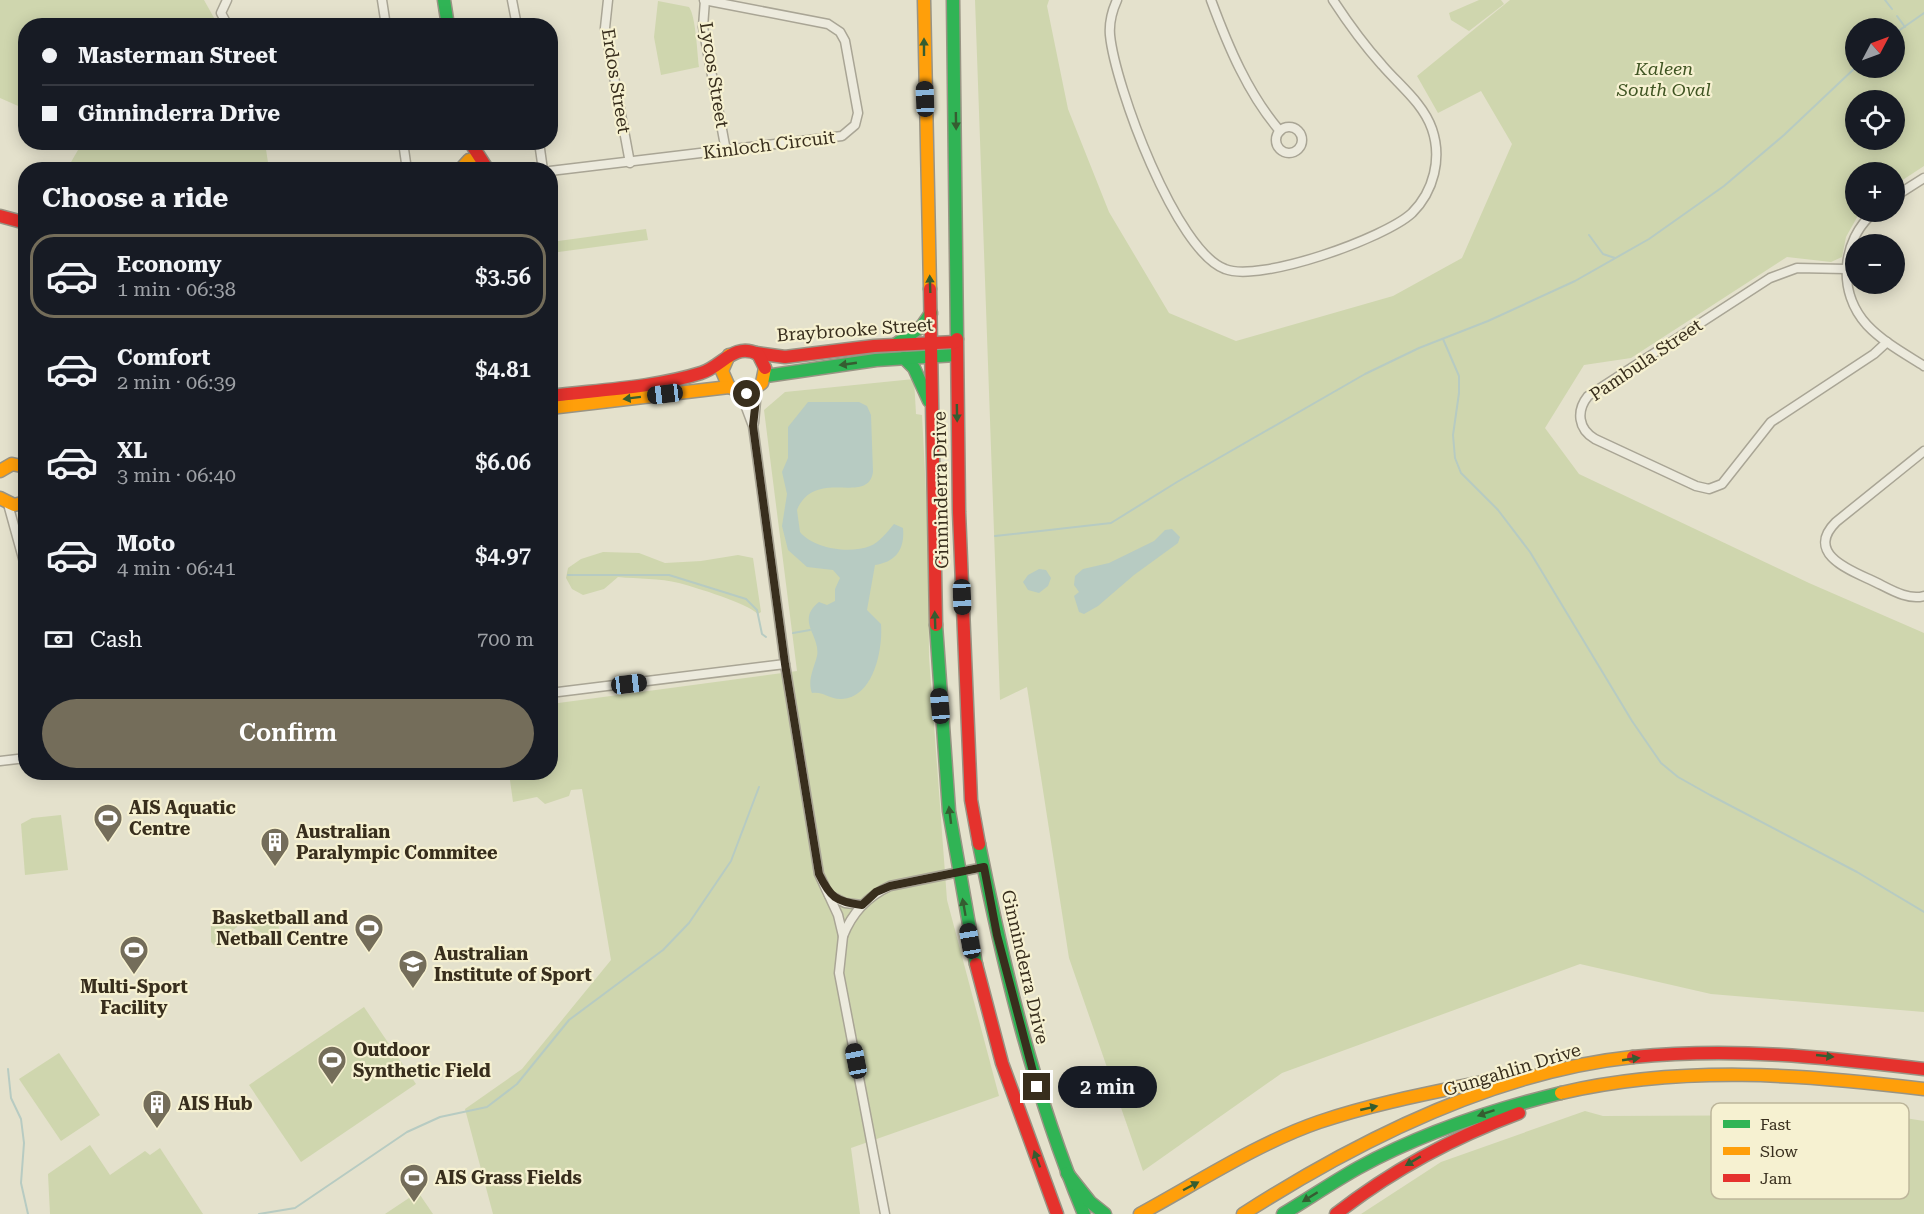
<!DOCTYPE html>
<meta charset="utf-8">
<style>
:root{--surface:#171b24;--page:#20242c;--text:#f1f3f6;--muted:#9ea1a6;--line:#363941;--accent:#746d5a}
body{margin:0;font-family:"Roboto Serif",serif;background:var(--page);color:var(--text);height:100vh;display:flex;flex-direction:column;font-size:22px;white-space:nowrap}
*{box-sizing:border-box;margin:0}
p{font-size:20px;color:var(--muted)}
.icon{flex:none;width:33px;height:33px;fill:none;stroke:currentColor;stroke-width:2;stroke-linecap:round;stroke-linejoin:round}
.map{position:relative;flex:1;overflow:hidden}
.drawer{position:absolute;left:18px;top:162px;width:540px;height:618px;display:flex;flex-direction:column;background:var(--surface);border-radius:24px;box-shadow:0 3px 15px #0003}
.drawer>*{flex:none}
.banner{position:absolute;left:18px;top:18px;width:540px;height:132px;border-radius:24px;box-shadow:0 3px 15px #0003;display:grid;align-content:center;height:132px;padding:0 24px;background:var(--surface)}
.needle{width:39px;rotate:49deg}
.buttons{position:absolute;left:1845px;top:18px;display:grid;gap:12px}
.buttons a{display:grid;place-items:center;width:60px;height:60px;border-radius:50%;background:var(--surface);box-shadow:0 3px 15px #0003;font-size:30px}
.end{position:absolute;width:27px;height:27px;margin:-14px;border:8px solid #382e1d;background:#fff;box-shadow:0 0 0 3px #fff}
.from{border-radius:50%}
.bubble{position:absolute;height:42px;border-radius:21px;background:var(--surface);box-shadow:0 3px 15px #0003;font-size:20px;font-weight:600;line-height:42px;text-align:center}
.car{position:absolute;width:18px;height:36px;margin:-18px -9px;border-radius:8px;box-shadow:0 0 4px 2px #0007;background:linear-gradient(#222 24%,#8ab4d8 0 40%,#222 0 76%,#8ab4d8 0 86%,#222 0)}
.banner b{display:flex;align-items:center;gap:21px;height:57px;font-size:22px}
.banner b+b{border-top:2px solid var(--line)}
.banner i{width:15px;height:15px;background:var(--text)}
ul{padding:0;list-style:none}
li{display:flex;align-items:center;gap:18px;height:84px;margin:0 12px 9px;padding:0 12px;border:3px solid transparent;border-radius:24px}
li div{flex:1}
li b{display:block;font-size:22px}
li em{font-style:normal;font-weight:600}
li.selected{border-color:var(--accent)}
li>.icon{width:54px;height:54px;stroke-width:1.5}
h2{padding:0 24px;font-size:27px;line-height:72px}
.pay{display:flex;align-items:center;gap:15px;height:66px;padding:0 24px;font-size:22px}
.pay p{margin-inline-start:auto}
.cta{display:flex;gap:12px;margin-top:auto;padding:12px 24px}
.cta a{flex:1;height:69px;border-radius:36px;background:var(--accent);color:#fff;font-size:24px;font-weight:600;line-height:69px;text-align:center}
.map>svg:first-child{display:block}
.green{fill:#cfd6ae;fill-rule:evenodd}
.water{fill:#b7cbc2}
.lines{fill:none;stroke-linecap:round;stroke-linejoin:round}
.stream{stroke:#b7cbc2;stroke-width:2}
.street-casing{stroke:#a9a595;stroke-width:11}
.fast-casing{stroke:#999484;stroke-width:15}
.slow-casing{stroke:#999484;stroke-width:15}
.jam-casing{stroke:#999484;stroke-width:15}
.street{stroke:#eceadd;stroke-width:8}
.fast{stroke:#30b455;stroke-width:12}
.slow{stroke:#ff9f0a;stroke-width:12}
.jam{stroke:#e5322d;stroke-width:12}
.oneway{fill:#355d31}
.route{stroke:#382e1d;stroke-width:8}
.labels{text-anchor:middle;stroke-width:4.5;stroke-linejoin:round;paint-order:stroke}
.park-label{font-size:18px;font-style:italic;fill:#405523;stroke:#f6f1d1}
.street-label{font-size:18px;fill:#382e1d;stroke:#f6f1d1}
.poi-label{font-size:18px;font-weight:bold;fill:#382e1d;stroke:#f6f1d1;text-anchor:start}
.key{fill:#f6f1d1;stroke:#bdb69b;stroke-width:1.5}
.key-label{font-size:16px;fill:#382e1d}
</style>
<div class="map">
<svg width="1924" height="1214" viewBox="0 0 1924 1214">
<rect width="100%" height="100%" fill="#e4e1cc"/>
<g class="green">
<polygon points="0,0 204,0 218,25 26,26 25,109 0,98"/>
<path d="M975,0H1049L1047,6L1068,109L1109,212L1169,313L1236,341L1393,296L1462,258L1512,144L1481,91L1438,113L1417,76L1510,0H1924V166L1895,185L1894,172H1856V212H1860L1846,237L1842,257L1831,262L1787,257L1631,358L1584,365L1545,428L1579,474L1809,583L1924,633V1012L1711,994L1580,964L1282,1073L1143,1171L1069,958L1027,687L1000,700ZM1856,28H1894V68H1856ZM1856,100H1894V140H1856Z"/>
<polygon points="1479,0 1501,0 1504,4 1469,31 1451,20 1449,13"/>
<path d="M658,1L689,7C696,17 697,52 699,67L661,75L654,37Z"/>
<polygon points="73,142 265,143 269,169 67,169 78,150"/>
<polygon points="646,229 648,240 551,253 551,242"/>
<polygon points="914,379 916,414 922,415 928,531 929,657 947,900 999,1096 851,1148 860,1214 493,1214 465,1109 522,1069 611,960 582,789 571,790 569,796 545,804 537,797 513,802 509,773 550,772 551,704 797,671 764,410 785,392"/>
<path d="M603,552L639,553L665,563L701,561L738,555L753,558L761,612L758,614C747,603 697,588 679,583C660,578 638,579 618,577L604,589L583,595L572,589L566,578L568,568L581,559Z"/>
<polygon points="61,815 68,870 25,875 21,824 32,818"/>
<polygon points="270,920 278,923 281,941 272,944 262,933 251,927 250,921"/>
<polygon points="235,922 237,927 226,936 223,947 217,948 211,942 211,926"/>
<polygon points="364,1007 416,1084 301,1162 249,1085"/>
<polygon points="59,1053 100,1115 61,1141 19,1079"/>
<polygon points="1585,1111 1603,1116 1886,1115 1924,1121 1924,1214 1361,1214 1441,1162"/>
<polygon points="90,1145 110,1175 145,1151 150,1155 160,1148 203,1214 50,1214 48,1174"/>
<polygon points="418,1192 433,1214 385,1214"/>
</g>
<g class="water">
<path d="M808,402H859L867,406L871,415L873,472C868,506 815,467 797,510L800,532C814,549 850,554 870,546C879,543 888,531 894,524L903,528C905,549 896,562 875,565L867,610L881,624C883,649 874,697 842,699C830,700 824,691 812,693C807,681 814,668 817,656C821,636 795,621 819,602L827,605L835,601V589L840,578L833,570L807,567L788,550L782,526L787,494L782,472L788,458V427Z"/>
<polygon points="1172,529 1180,537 1178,543 1134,575 1098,606 1084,614 1079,612 1074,596 1079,592 1074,585 1075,576 1083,569 1109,563 1154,541 1165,530"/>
<polygon points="1039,569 1046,570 1051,578 1048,586 1039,593 1028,590 1023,582 1028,575"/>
</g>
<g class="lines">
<g class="stream">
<polyline points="1885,0 1892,9"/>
<polyline points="1897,16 1905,27"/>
<polyline points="1894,34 1924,13"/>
<polyline points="1893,68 1895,71"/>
<polyline points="1589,235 1603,254 1615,258"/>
<polyline points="1443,339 1459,376 1459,393 1453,435 1455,458 1461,473 1498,510 1530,552 1632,721 1661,763 1678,777 1710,795 1857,872 1924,912"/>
<polyline points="995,536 1111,523 1177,482 1365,374 1419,348 1488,321 1575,281 1649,239 1724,186 1784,135 1856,67"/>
<polyline points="568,575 669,575 746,599 757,610 762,634 766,637"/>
<polyline points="793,633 810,630"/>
<polyline points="8,1069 11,1098 21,1119 24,1143 21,1183 28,1214"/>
<polyline points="259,1214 295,1208 407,1132 440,1117 487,1107 517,1084 569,1020 663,950 689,923 731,861 759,787"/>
</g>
<g class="street-casing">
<g id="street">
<polyline points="227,0 221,13 228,26"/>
<polyline points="382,0 386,26"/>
<polyline points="512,0 517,26"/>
<polyline points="608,0 605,28 630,163"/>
<polyline points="705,0 703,27 726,151"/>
<path d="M1117,0C1112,11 1109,23 1110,35C1115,86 1176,251 1225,269C1260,283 1385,238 1412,213C1434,191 1442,158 1432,129C1423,103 1399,85 1382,65C1364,45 1348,23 1333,0"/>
<path d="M1211,0C1228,46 1248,94 1280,131"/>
<circle cx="1289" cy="140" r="13"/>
<polyline points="403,142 407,170"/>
<polyline points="539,142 543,170"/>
<polyline points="550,171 842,136 855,125 858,113 845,41 840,32 828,24 704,0"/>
<polyline points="1894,197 1924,178"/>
<path d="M1874,212C1841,241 1837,292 1867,325C1883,342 1905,354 1924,366"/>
<path d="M1846,269L1797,268L1770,278L1588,396C1576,411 1578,429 1595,439L1696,486L1709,489L1722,484L1771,422L1874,354L1887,342"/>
<polyline points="741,394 753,426 785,664 819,874 838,915 843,936 839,973 885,1214"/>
<polyline points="754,423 757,390"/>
<path d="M1924,451L1836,522C1805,553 1849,570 1871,580C1887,587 1906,601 1924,596"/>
<polyline points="8,504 24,562 26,580"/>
<polyline points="550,693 785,664"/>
<polyline points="0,761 26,758"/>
<polyline points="829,895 845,903 862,905"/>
<path d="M843,936C852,913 868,896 890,886L984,867"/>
</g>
</g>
<g class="fast-casing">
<g id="fast">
<polyline points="444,0 448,26"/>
<polyline points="953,0 957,339"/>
<polyline points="895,345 922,326 931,313"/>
<polyline points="904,358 914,368 929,401"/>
<polyline points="766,376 876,360 956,355"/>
<polyline points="936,625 949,811 976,964"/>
<path d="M979,844C1004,970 1034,1094 1084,1214"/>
<polyline points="1067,1173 1090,1202 1105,1214"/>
<path d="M1283,1214C1308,1199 1333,1182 1358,1168C1422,1133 1491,1110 1561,1093"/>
</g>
</g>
<g class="slow-casing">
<g id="slow">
<polyline points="924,0 930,289"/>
<polyline points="460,170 469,160 480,161"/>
<polyline points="729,355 722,371 729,387 747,394 762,383 765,368"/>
<polyline points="550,408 729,387"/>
<polyline points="0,471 12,464 26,467"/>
<polyline points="0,498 14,505 26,502"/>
<path d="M1561,1093C1681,1065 1803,1074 1924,1089"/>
<path d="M1140,1214C1197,1183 1258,1143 1319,1122C1384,1100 1453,1089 1520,1074"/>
<path d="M1243,1214C1357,1141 1497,1071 1633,1057"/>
</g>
</g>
<g class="jam-casing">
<g id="jam">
<polyline points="470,142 488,170"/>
<polyline points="0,216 26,223"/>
<polyline points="930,289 936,625"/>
<polyline points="957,339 959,512 971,800 979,844"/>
<polyline points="756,353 785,357 874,346 956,342"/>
<path d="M550,396C599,390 653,388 701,373C722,367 733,342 758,354L765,368"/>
<polyline points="976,964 1002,1063 1057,1214"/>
<path d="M1633,1057C1735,1047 1823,1057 1924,1069"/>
<path d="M1336,1214C1392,1170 1452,1138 1519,1113"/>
</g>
</g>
<use href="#street" class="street"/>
<use href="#fast" class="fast"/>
<use href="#slow" class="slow"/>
<use href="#jam" class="jam"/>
</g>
<defs><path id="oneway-solid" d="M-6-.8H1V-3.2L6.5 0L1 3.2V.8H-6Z" transform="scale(1.5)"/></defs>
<g class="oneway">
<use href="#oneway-solid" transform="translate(924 47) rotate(-90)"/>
<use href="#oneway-solid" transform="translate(956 121) rotate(89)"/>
<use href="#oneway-solid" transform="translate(930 284) rotate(-92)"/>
<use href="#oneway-solid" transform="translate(848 364) rotate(172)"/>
<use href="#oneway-solid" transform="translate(632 398) rotate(173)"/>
<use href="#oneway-solid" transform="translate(957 413) rotate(89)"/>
<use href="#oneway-solid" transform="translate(935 620) rotate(-92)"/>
<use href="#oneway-solid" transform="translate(950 815) rotate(-97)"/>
<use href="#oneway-solid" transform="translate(964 907) rotate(-100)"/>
<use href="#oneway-solid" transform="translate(1825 1056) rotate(6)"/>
<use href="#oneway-solid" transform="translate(1631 1059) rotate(-8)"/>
<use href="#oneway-solid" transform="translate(1369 1108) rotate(-13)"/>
<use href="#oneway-solid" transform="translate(1486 1113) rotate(161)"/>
<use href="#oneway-solid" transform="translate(1037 1159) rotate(-110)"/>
<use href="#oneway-solid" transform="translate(1413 1161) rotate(149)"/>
<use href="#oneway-solid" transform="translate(1191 1186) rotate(-28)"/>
<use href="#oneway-solid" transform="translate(1310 1197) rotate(148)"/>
</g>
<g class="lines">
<path class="route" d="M747,394L757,390L753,426L785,664L819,874C830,897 836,902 862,905L876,892L890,886L984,867L997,935L1037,1087"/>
</g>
<defs>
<g id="stadium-pin" transform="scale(1.5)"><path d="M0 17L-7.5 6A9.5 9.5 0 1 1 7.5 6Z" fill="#746d5a" stroke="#f6f1d1"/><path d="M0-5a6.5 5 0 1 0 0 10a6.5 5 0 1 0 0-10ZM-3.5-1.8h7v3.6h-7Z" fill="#fff"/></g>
<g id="building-pin" transform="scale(1.5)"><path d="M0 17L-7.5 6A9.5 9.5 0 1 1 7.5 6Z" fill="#746d5a" stroke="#f6f1d1"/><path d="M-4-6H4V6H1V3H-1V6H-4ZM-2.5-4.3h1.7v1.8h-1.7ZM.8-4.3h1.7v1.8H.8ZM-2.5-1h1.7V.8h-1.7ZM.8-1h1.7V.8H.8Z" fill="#fff"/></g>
<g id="university-pin" transform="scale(1.5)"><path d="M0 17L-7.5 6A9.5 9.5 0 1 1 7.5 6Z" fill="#746d5a" stroke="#f6f1d1"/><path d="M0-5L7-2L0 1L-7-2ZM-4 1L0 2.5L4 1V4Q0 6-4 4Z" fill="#fff"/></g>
</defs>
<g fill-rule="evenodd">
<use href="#stadium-pin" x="108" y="818"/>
<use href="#building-pin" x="275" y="842"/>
<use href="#stadium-pin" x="369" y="928"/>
<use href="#stadium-pin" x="134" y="950"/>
<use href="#university-pin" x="413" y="964"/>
<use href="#stadium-pin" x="332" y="1060"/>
<use href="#building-pin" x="157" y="1104"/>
<use href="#stadium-pin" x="414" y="1178"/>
</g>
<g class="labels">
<g class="park-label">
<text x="1664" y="75">Kaleen<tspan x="1664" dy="21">South Oval</tspan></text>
</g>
<g class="street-label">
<text transform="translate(714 75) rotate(81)" y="6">Lycos Street</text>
<text transform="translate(616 81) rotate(81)" y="6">Erdos Street</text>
<text transform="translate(769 145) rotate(-7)" y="6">Kinloch Circuit</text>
<text transform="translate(855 330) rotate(-4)" y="6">Braybrooke Street</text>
<text transform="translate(1646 360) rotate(-34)" y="6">Pambula Street</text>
<text transform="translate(941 490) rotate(-91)" y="6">Ginninderra Drive</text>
<text transform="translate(1025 967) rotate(77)" y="6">Ginninderra Drive</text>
<text transform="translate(1512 1070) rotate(-17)" y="6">Gungahlin Drive</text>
</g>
<g class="poi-label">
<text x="129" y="814">AIS Aquatic<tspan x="129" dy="21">Centre</tspan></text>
<text x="296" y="838">Australian<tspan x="296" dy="21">Paralympic Commitee</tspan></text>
<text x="348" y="924" text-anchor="end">Basketball and<tspan x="348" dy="21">Netball Centre</tspan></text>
<text x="434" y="960">Australian<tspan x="434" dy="21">Institute of Sport</tspan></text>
<text x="134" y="993" text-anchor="middle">Multi-Sport<tspan x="134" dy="21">Facility</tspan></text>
<text x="353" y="1056">Outdoor<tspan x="353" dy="21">Synthetic Field</tspan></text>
<text x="178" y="1110">AIS Hub</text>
<text x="435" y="1184">AIS Grass Fields</text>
</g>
</g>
<rect x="1711" y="1103" width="198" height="96" rx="9" class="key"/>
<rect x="1723" y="1120" width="27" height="8" fill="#30b455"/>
<rect x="1723" y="1147" width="27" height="8" fill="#ff9f0a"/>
<rect x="1723" y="1174" width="27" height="8" fill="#e5322d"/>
<g class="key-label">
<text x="1760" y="1130">Fast</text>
<text x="1760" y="1157">Slow</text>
<text x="1760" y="1184">Jam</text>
</g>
</svg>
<div class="buttons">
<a><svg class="needle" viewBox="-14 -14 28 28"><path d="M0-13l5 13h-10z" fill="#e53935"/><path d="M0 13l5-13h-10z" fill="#9ea1a6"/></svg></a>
<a><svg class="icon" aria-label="locate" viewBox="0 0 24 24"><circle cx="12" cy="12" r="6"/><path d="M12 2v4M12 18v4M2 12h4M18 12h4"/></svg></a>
<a>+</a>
<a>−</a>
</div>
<i class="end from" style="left:747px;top:394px"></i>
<i class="end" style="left:1037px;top:1087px"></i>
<div class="bubble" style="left:1058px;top:1066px;width:99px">2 min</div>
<i class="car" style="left:925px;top:99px;rotate:358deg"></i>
<i class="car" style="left:665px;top:394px;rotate:263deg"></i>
<i class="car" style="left:962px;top:597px;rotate:178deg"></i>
<i class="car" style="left:629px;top:684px;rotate:83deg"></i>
<i class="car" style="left:940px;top:706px;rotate:355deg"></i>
<i class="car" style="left:970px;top:941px;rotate:350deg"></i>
<i class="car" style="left:856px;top:1061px;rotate:349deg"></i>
<div class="banner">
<b><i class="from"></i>Masterman Street</b>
<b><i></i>Ginninderra Drive</b>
</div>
<section class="drawer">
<h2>Choose a ride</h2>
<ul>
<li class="selected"><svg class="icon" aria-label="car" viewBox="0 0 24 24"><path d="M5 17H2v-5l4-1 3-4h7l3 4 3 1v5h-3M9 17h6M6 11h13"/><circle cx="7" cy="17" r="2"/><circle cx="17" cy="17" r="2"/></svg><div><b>Economy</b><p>1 min · 06:38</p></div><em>$3.56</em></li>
<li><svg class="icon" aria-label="car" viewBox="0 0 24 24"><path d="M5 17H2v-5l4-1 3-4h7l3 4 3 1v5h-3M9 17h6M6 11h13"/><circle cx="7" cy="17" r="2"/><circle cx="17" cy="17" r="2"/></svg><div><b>Comfort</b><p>2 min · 06:39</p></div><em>$4.81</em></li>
<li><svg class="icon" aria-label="car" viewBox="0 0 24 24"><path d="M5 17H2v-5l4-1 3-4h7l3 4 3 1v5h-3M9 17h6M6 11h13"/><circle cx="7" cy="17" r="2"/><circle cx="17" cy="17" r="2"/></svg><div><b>XL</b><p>3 min · 06:40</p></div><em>$6.06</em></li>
<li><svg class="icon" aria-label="car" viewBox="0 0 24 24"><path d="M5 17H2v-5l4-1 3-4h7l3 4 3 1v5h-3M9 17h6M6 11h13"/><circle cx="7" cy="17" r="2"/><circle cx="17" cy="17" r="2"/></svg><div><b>Moto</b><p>4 min · 06:41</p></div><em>$4.97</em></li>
</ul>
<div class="pay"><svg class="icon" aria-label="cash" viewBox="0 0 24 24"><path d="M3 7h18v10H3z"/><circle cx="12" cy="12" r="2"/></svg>Cash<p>700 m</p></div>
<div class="cta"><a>Confirm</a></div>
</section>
</div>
